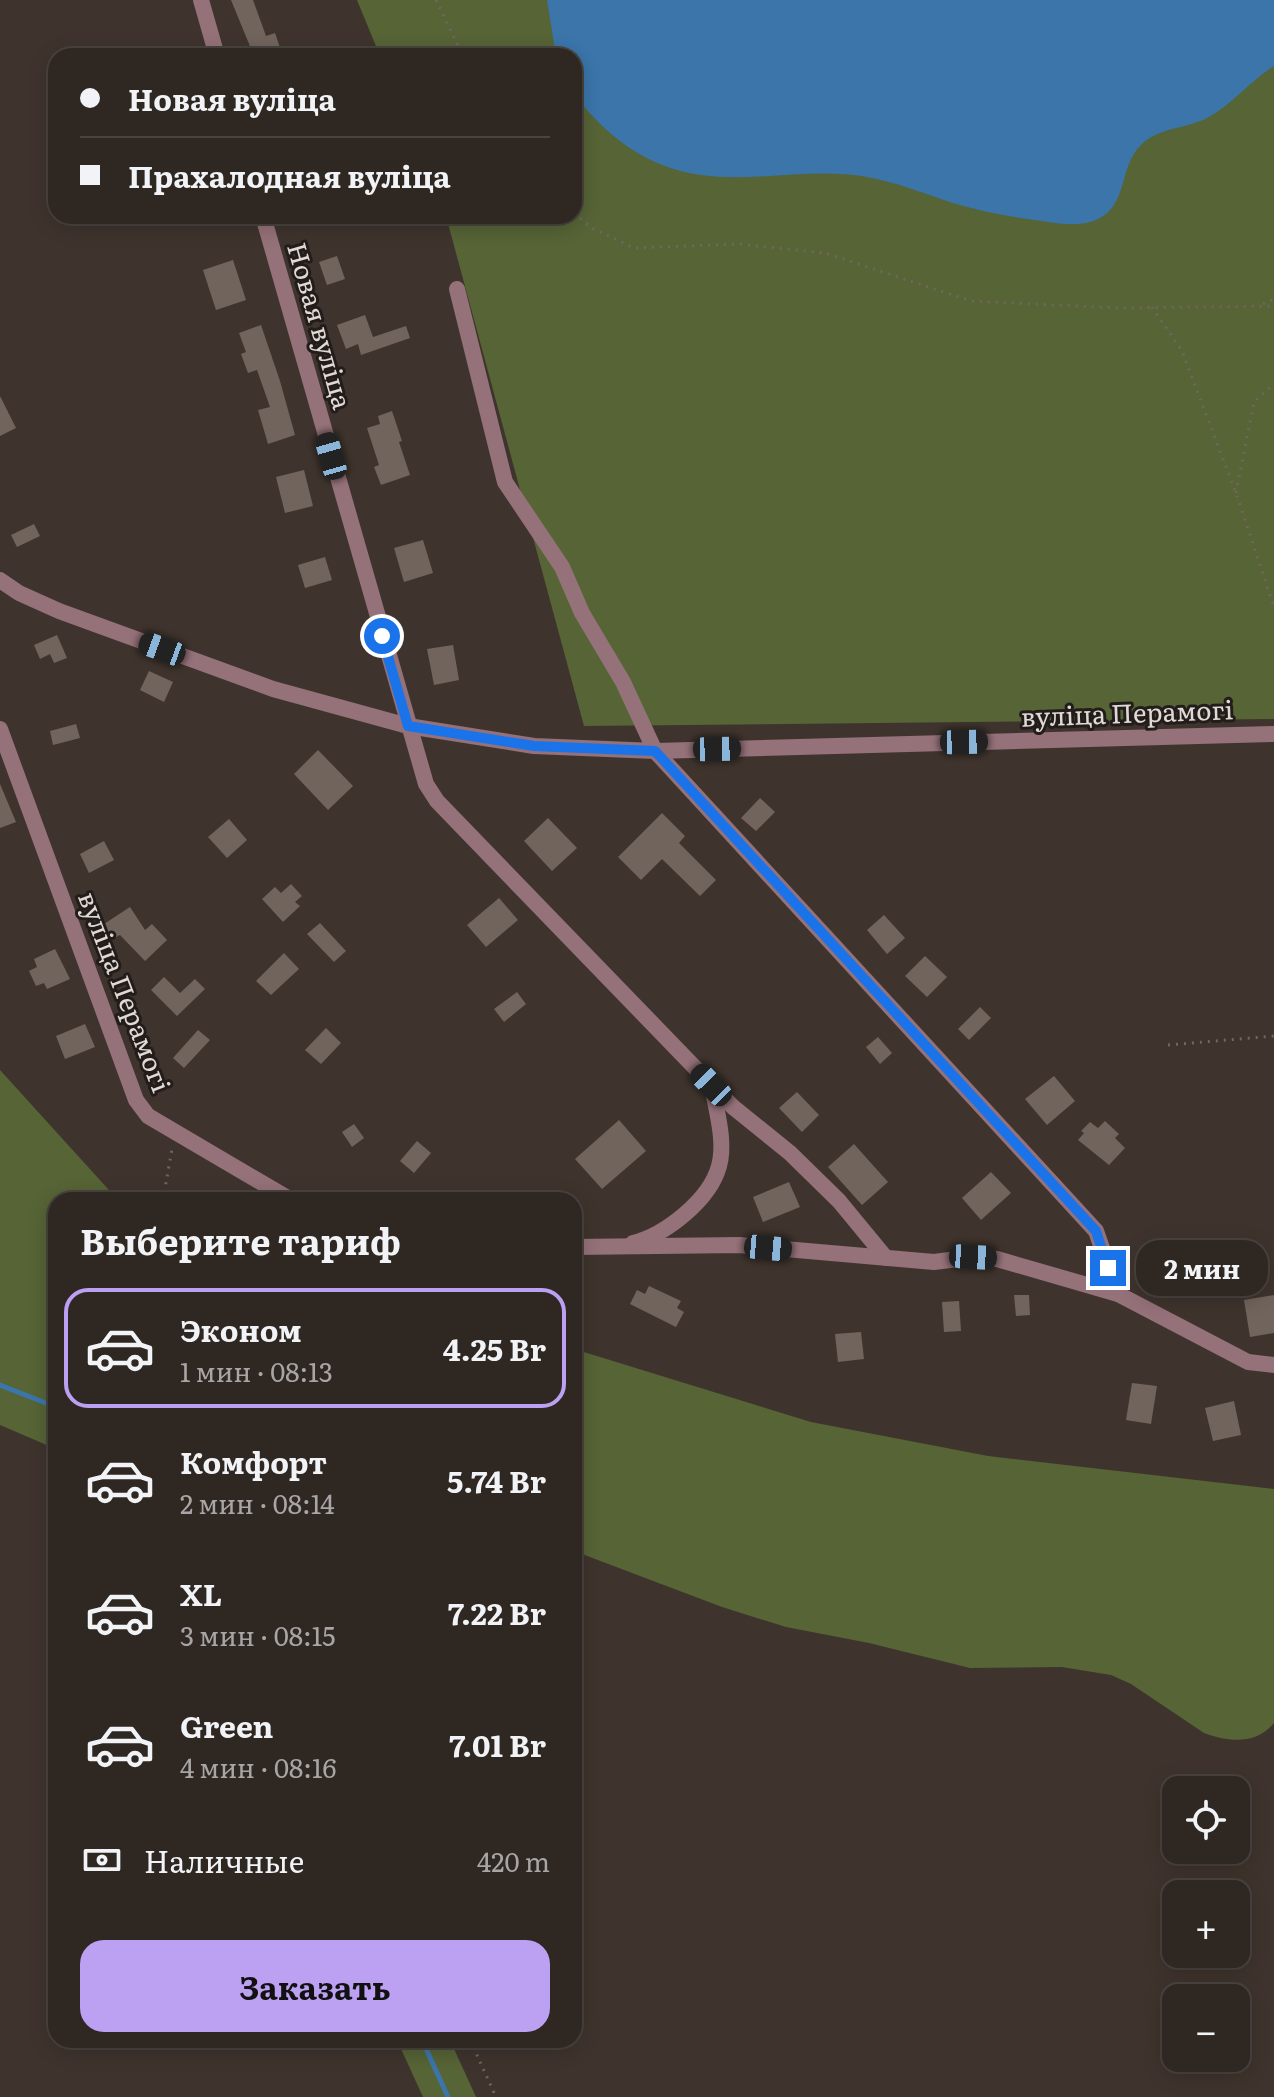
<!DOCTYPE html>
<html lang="ru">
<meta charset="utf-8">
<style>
:root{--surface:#2f2722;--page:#3b332f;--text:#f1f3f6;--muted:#a7a5a5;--line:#4a4440;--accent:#bca0f2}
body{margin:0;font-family:Literata,serif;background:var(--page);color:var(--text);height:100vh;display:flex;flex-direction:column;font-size:30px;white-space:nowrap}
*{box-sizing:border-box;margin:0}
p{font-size:26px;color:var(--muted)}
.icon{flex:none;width:44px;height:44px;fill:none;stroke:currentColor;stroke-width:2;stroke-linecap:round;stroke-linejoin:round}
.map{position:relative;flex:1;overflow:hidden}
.panel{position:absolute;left:48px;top:1192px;width:534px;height:856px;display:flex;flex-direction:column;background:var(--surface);border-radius:24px;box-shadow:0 4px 20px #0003,0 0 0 2px var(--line)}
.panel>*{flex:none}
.hud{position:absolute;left:48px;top:48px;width:534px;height:176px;border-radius:24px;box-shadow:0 4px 20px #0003,0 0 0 2px var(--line);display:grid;align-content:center;height:176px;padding:0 32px;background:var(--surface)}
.tools{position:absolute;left:1162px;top:1776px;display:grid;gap:16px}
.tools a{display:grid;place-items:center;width:88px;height:88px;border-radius:16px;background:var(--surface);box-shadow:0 4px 20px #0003,0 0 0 2px var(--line);font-size:40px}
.end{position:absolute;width:36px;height:36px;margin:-18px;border:10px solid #1a73e8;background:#fff;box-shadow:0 0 0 4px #fff}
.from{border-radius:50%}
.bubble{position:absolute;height:56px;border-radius:24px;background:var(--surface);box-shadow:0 4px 20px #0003,0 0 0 2px var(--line);font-size:26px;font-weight:700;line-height:56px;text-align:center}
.car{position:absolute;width:24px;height:48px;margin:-24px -12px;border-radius:10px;box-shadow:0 0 6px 2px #0007;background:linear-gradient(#222 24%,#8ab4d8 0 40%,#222 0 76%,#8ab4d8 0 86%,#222 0)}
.hud b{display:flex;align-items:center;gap:28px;height:76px;font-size:30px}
.hud b+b{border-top:2px solid var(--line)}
.hud i{width:20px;height:20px;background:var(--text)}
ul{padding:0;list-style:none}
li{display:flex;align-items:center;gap:24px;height:120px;margin:0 16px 12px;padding:0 16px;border:4px solid transparent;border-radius:24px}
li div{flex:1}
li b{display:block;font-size:30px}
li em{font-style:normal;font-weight:700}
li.on{border-color:var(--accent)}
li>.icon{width:72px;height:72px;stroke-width:1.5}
h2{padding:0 32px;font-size:36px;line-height:96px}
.pay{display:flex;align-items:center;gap:20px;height:88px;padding:0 32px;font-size:30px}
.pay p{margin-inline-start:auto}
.action{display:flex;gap:16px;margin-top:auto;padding:16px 32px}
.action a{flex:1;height:92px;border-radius:24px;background:var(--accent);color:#111;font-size:32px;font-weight:700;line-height:92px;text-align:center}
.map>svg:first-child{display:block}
.green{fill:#566436}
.water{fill:#3b75aa}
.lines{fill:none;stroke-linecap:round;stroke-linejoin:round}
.stream{stroke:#3b75aa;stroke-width:5}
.building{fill:#71645d}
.path{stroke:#706660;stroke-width:3;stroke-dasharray:2 6;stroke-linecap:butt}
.street{stroke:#957179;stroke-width:16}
.route{stroke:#1a73e8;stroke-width:10}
.labels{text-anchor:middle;stroke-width:6;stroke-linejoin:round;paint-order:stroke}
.street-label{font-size:26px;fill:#e1d9d5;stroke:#221d1a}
</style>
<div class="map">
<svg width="1274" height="2097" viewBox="0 0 1274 2097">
<rect width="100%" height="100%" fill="#3f342d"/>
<g class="green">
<polygon points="357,0 1274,0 1274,719 584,726 446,216 574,216 574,56 380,56"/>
<polygon points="0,1070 118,1200 56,1200 56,1449 0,1425"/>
<path d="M574,1349L811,1422L988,1456L1274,1489V1723C1256,1745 1229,1742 1204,1733L1131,1684L1111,1675L1062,1667L970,1668L869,1643L786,1627L722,1607L574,1551Z"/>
<polygon points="397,2040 450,2040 476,2097 423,2097"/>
</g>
<path class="water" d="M547,0H1274V66C1250,81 1232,105 1207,118C1186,129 1159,127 1141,145C1118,167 1129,206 1096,220C1080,227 1059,224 1042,221C1012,217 982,212 953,203C925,194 896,182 867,177C802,165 731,190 668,167C630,154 599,127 574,94V56H556Z"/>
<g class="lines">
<g class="stream">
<polyline points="0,1385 56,1407"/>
<polyline points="422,2040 448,2097"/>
</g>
</g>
<g class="building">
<polygon points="231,0 253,0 266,36 275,33 283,56 254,56"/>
<polygon points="337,256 345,279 327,285 319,262"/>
<polygon points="233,260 246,300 216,310 203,270"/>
<polygon points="365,315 373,337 406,326 410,338 361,355 358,344 346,349 337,325"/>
<polygon points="261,325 280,381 295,435 268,444 258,410 270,407 257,370 248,373 241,354 246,352 239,333"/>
<polygon points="0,396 16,428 0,436"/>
<polygon points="392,411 402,441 399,442 410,475 381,485 374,467 379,465 367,428 380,424 378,416"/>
<polygon points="304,470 313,506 285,513 276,477"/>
<polygon points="34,524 40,536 17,547 11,535"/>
<polygon points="423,540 433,573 404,582 394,548"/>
<polygon points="325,557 332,580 305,588 298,565"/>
<polygon points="57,635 67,658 54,663 50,654 40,659 34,645"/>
<polygon points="453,645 459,680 434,685 427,649"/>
<polygon points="149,671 173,682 164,702 140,690"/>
<polygon points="76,724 80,738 53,745 50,731"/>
<polygon points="318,750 353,786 328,810 294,774"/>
<polygon points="0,784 16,822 0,828"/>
<polygon points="760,798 775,812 756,831 741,818"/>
<polygon points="662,813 685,836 679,843 716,880 700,896 662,859 641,880 618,857"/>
<polygon points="548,818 577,848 552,871 524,841"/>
<polygon points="229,819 247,840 227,858 208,837"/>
<polygon points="104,841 114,860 89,873 80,854"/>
<polygon points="291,884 302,896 295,902 300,906 283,922 262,899 275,887 281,893"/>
<polygon points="499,898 518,920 486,947 467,925"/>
<polygon points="130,907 145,930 152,924 167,940 145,961 120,935 111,940 101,926"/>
<polygon points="884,915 905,938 887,954 867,930"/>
<polygon points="320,923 346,951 334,962 307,934"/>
<polygon points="55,949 70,979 47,989 44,983 36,986 29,971 37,967 34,959"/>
<polygon points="284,953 299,969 271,995 256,981"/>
<polygon points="925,956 947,977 927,997 905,976"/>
<polygon points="164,977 180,993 195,979 205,989 177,1016 151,990"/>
<polygon points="517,992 526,1004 504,1022 494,1009"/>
<polygon points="980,1007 991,1018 969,1040 958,1029"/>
<polygon points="85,1024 95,1047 65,1059 56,1036"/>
<polygon points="326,1028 341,1043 321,1064 305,1050"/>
<polygon points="198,1030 210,1040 184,1068 173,1058"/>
<polygon points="878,1037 892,1053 880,1064 866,1047"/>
<polygon points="1054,1076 1075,1101 1047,1125 1025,1099"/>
<polygon points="797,1092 819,1115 802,1132 779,1108"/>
<polygon points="619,1120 646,1151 602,1189 575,1159"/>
<polygon points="1105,1121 1119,1134 1115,1138 1125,1148 1109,1165 1078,1140 1084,1133 1081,1131 1090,1122 1098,1128"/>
<polygon points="354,1124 364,1138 352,1147 342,1132"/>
<polygon points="417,1141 431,1153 414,1173 400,1161"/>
<polygon points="854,1144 888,1182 862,1205 828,1167"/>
<polygon points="991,1172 1011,1193 981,1220 962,1198"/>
<polygon points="789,1182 800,1207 763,1222 753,1197"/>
<polygon points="649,1286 681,1301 677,1308 684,1312 676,1327 630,1304 637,1290 645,1294"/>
<polygon points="1014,1295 1029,1295 1030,1315 1016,1316"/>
<polygon points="1274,1295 1274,1333 1250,1337 1244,1300"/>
<polygon points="959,1301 961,1331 944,1332 942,1302"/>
<polygon points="861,1332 864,1359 838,1362 835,1334"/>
<polygon points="1132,1383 1157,1386 1151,1424 1126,1420"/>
<polygon points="1234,1401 1241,1435 1213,1441 1205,1408"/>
</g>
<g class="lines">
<g class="path">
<polyline points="436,0 463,56"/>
<polyline points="574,213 592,228 634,248 739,244 825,253 971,301 1118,308 1274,306"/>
<polyline points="1263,304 1274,299"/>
<polyline points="1152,307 1182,351 1236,493 1274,607"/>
<polyline points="1236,493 1254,402 1274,384"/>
<polyline points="1168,1045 1274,1036"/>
<polyline points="163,1200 172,1149"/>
<polyline points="470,2040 496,2097"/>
</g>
<g class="street">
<polyline points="201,0 217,56"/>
<polyline points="263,216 426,784 437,801 733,1107 790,1153 839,1201 886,1258"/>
<polyline points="457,289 505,482 562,567 582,613 623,682 655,751 1096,1231 1118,1294 1248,1362 1274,1365"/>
<polyline points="0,580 19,593 59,611 273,689 408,726 534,746 655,751 1274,734"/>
<polyline points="0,729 136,1100 148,1116 291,1200"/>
<path d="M633,1243C665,1235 710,1200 719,1166C726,1142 716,1110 712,1085"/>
<polyline points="574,1247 739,1245 934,1262 973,1257 997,1259 1118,1294"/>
</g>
</g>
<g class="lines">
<polyline class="route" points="382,636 408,726 534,746 655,751 1096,1231 1108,1268"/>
</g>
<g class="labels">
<g class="street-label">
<text transform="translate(319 326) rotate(74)" y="9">Новая вуліца</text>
<text transform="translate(1127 714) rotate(-2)" y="9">вуліца Перамогі</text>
<text transform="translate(124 992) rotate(69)" y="9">вуліца Перамогі</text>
</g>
</g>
</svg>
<div class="tools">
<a><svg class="icon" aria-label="locate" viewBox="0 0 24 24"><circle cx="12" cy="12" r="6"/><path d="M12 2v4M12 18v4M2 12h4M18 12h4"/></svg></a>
<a>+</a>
<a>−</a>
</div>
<i class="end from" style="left:382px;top:636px"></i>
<i class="end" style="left:1108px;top:1268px"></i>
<div class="bubble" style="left:1136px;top:1240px;width:132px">2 мин</div>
<i class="car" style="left:331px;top:456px;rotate:344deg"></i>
<i class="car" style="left:162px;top:649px;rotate:290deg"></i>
<i class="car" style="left:964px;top:742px;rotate:89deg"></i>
<i class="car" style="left:717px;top:749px;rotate:89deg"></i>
<i class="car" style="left:711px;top:1085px;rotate:316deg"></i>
<i class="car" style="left:768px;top:1248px;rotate:95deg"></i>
<i class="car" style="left:973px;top:1257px;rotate:93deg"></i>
<div class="hud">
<b><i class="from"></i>Новая вуліца</b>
<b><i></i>Прахалодная вуліца</b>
</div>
<section class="panel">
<h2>Выберите тариф</h2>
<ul>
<li class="on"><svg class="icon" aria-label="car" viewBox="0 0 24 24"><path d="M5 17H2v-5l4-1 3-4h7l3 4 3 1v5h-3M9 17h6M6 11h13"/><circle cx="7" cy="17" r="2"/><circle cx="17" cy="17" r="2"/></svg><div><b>Эконом</b><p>1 мин · 08:13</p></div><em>4.25 Br</em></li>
<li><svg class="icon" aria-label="car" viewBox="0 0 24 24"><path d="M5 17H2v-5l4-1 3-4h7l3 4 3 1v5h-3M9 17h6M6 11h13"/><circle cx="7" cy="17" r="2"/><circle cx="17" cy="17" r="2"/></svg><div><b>Комфорт</b><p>2 мин · 08:14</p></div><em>5.74 Br</em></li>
<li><svg class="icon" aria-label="car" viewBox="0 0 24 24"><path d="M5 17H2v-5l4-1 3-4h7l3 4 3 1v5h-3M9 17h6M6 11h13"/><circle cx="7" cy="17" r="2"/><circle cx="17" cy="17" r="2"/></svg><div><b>XL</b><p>3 мин · 08:15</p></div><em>7.22 Br</em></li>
<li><svg class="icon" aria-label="car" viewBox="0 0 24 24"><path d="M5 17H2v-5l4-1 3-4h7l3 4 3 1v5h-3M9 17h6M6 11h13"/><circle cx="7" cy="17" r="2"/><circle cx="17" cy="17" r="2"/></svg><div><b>Green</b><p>4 мин · 08:16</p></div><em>7.01 Br</em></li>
</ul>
<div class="pay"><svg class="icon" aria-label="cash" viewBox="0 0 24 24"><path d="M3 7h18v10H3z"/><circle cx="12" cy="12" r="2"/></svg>Наличные<p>420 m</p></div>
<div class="action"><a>Заказать</a></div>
</section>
</div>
